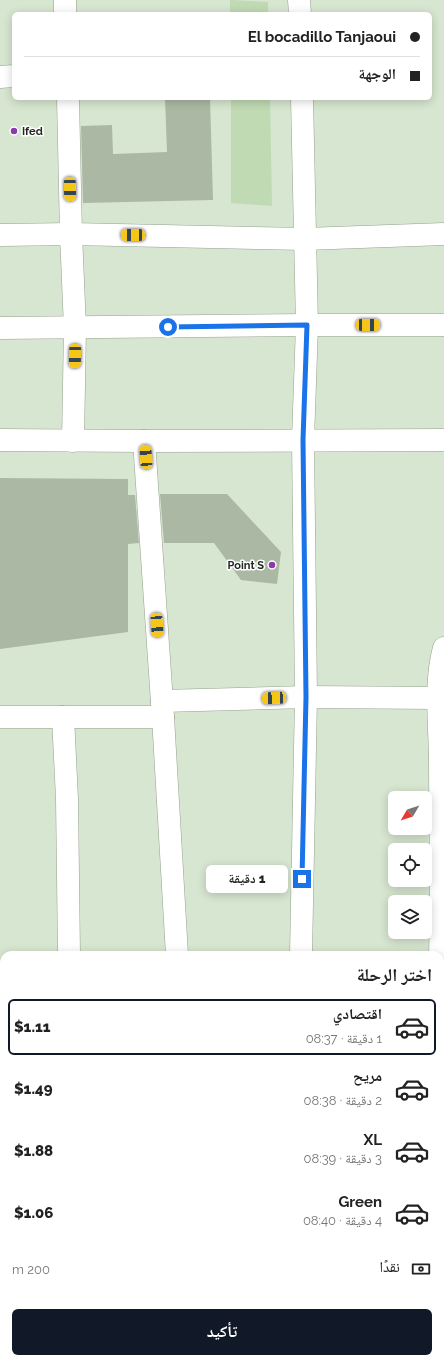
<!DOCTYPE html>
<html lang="ar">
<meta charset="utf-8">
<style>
:root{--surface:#fff;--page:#f6f6f6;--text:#222;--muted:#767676;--line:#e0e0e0;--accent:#111827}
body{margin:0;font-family:Raleway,"Noto Naskh Arabic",sans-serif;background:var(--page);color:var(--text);direction:rtl;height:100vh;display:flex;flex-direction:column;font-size:15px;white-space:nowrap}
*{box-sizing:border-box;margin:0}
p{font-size:13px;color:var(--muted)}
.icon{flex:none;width:22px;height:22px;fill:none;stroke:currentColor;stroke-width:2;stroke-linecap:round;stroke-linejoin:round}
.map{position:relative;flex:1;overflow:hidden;direction:ltr}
.drawer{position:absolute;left:0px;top:951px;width:444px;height:412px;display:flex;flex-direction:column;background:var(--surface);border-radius:12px 12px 0 0;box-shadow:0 2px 10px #0003;direction:rtl}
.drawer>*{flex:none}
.guide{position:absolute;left:12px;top:12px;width:420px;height:88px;border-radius:6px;box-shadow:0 2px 10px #0003;direction:rtl;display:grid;align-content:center;height:88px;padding:0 12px;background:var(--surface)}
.needle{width:26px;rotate:231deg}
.fabs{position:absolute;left:388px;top:791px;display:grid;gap:8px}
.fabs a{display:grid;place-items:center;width:44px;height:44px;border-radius:6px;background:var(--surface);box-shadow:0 2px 10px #0003;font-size:20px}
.end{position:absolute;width:18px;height:18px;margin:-9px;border:5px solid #1a73e8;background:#fff;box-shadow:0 0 0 2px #fff}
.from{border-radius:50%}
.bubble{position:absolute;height:28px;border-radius:6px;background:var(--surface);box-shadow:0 2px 10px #0003;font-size:13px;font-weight:800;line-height:28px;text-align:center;direction:rtl}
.car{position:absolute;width:12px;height:24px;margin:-12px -6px;border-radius:5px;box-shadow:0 0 3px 1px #0007;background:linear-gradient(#f5c518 24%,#345 0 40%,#f5c518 0 76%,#345 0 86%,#f5c518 0)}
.guide b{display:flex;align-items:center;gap:14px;height:38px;font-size:15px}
.guide b+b{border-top:1px solid var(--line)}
.guide i{width:10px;height:10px;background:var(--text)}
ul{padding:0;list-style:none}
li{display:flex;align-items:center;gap:12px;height:56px;margin:0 8px 6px;padding:0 4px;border:2px solid transparent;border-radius:6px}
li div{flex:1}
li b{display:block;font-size:15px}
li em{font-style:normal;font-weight:800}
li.selected{border-color:var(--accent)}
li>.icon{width:36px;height:36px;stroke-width:1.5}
h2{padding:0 12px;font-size:18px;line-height:48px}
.pay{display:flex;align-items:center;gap:10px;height:44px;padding:0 12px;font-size:15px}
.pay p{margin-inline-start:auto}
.primary-button{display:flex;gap:8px;margin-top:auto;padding:8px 12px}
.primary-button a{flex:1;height:46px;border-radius:6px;background:var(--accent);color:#fff;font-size:16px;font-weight:800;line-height:46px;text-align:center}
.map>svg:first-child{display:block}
.green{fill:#c0dab3}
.building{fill:#abb9a4}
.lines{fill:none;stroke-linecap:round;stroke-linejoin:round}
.minor-casing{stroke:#95a28e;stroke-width:23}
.tertiary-casing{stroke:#95a28e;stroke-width:23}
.minor{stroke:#fff;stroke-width:22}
.tertiary{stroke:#fff;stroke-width:22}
.route{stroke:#1a73e8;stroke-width:5}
.poi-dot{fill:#8a3aaa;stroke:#fff;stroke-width:1.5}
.labels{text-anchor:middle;stroke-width:3;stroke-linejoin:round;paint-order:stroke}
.poi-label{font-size:11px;font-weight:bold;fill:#232820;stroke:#fff;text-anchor:start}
</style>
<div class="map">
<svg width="444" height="1363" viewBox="0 0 444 1363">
<rect width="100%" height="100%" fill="#d7e6d0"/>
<g class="green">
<polygon points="230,0 268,2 268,14 230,14"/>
<polygon points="231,98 270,98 272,206 231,203"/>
</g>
<g class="building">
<polygon points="165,98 210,98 213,200 83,203 81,126 112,125 113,154 167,152"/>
<polygon points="0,478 128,479 128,495 135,495 139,543 128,544 128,632 0,649"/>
<polygon points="160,494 227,494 281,552 277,584 241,580 214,543 164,543"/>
</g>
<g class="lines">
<g class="minor-casing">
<g id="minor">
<polyline points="65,0 65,14"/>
<polyline points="299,0 300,14"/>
<polyline points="0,77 14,76"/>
<polyline points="68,98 71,234 75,328 73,441"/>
<polyline points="0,440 144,441 444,440"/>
<polyline points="144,441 163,717 177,955"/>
<polyline points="162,701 306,697 439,698"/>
<polyline points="0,717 163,717"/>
<polyline points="63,717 67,799 69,955"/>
<polyline points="301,955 306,697 303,440 307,325 302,98"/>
<path d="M440,955C442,888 440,821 440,754C439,722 435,679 444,648"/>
<polyline points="440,1035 444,1035"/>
<polyline points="0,1041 4,1041"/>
<polyline points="0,1328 4,1328"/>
<polyline points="440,1330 444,1330"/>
<polyline points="85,1359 85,1363"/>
<polyline points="359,1359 359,1363"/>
<polyline points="246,1363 246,1359"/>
</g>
</g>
<g class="tertiary-casing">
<g id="tertiary">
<polyline points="0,235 71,234 305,239 444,234"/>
<polyline points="0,328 307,325 444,325"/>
</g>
</g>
<use href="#minor" class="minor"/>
<use href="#tertiary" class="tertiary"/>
</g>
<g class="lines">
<polyline class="route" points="168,327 307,325 303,440 306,697 302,879"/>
</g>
<g class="poi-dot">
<circle cx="14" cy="131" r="4"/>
<circle cx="272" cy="565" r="4"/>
</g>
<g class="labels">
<g class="poi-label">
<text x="22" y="135">Ifed</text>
<text x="264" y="569" text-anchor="end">Point S</text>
</g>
</g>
</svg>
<div class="fabs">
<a><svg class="needle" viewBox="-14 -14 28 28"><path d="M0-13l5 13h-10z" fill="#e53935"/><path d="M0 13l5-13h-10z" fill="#767676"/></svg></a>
<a><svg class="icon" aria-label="locate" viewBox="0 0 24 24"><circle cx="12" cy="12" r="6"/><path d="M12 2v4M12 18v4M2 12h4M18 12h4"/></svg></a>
<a><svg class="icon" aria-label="layers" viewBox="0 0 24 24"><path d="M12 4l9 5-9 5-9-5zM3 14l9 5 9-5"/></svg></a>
</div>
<i class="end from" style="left:168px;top:327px"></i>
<i class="end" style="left:302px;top:879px"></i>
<div class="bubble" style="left:206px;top:865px;width:82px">1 دقيقة</div>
<i class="car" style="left:70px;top:189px;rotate:179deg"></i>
<i class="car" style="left:133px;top:235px;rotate:271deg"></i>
<i class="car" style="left:368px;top:325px;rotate:90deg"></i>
<i class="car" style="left:75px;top:356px;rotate:181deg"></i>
<i class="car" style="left:146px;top:457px;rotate:356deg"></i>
<i class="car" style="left:157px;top:625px;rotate:176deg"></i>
<i class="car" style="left:274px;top:698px;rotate:268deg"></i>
<div class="guide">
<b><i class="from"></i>El bocadillo Tanjaoui</b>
<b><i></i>الوجهة</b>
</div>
<section class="drawer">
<h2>اختر الرحلة</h2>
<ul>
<li class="selected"><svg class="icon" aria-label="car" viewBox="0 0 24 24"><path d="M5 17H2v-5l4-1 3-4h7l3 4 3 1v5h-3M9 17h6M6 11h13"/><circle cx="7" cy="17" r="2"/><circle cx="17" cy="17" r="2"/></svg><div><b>اقتصادي</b><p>1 دقيقة · 08:37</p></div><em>$1.11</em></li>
<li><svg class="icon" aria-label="car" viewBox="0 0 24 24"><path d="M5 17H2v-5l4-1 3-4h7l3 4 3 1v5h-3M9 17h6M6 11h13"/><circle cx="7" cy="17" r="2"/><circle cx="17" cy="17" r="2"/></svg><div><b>مريح</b><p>2 دقيقة · 08:38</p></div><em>$1.49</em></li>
<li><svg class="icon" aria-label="car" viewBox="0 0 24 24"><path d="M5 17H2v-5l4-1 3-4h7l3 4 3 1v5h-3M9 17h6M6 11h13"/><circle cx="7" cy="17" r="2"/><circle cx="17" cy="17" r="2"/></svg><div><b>XL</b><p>3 دقيقة · 08:39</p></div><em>$1.88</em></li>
<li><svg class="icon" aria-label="car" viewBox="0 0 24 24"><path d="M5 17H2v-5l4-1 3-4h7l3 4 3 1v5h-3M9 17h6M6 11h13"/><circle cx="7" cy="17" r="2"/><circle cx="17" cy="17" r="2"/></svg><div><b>Green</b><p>4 دقيقة · 08:40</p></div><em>$1.06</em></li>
</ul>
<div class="pay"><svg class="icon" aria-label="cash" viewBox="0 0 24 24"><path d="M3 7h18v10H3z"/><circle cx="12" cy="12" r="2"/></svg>نقدًا<p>200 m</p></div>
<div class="primary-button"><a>تأكيد</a></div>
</section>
</div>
